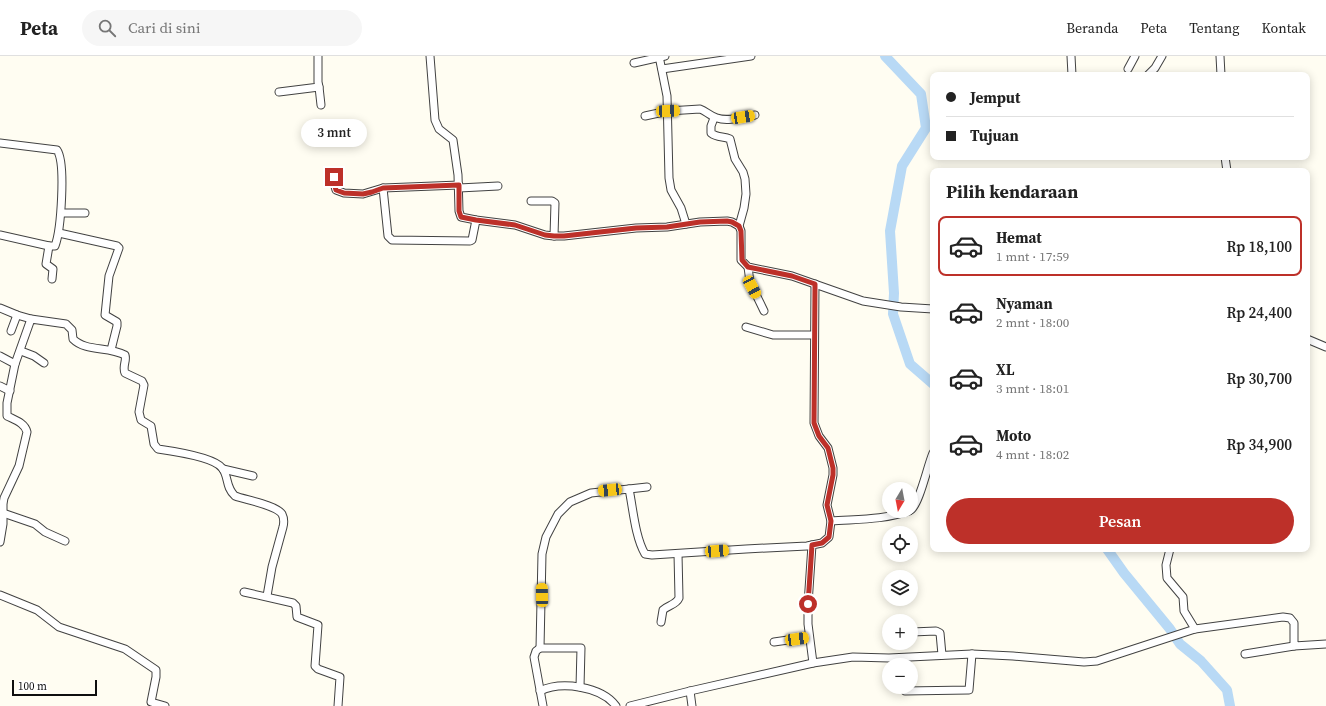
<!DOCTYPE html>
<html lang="id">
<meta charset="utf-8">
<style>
:root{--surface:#fff;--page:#f6f6f6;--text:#222;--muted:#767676;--line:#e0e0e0;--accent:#bd3029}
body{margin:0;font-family:"Source Serif 4",serif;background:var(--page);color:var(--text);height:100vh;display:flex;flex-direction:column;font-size:15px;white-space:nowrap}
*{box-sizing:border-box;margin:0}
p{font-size:13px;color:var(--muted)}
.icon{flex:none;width:22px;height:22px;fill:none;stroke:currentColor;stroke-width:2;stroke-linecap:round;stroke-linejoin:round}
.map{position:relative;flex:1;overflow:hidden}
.panel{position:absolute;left:930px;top:112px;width:380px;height:384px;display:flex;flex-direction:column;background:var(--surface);border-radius:8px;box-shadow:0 2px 10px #0003}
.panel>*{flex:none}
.hud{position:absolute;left:930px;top:16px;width:380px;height:88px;border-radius:8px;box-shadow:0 2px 10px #0003;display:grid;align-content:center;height:88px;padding:0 16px;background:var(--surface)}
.needle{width:26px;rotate:190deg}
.fabs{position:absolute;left:882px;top:426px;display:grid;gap:8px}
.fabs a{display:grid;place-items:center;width:36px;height:36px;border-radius:50%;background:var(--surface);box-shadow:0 2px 10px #0003;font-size:20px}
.scale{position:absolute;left:12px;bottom:10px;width:85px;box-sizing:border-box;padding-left:4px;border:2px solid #0f0f0f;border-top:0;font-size:11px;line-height:14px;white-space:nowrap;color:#0f0f0f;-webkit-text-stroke:3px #fff;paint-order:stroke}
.end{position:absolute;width:18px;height:18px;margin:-9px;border:5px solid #bd3029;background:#fff;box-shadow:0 0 0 2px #fff}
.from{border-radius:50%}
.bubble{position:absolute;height:28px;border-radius:14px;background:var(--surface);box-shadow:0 2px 10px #0003;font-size:13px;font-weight:600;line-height:28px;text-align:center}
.car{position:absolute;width:12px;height:24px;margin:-12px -6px;border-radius:5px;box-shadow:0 0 3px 1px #0007;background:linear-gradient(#f5c518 24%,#345 0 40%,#f5c518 0 76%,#345 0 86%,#f5c518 0)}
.hud b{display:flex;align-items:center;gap:14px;height:38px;font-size:15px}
.hud b+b{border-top:1px solid var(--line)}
.hud i{width:10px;height:10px;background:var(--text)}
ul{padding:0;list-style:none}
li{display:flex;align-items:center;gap:12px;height:60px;margin:0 8px 6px;padding:0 8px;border:2px solid transparent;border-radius:8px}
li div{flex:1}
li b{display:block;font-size:15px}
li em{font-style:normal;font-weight:600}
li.selected{border-color:var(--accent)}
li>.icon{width:36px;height:36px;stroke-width:1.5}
h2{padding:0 16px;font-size:18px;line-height:48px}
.cta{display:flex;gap:8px;margin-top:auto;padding:8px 16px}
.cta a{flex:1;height:46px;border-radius:24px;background:var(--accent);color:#fff;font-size:16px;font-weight:600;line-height:46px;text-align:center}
header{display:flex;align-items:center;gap:24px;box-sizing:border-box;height:56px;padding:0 20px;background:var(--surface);border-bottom:1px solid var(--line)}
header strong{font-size:19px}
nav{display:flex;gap:22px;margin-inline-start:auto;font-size:14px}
.search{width:280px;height:36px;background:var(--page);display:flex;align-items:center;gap:10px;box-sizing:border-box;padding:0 14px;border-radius:22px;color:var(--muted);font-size:15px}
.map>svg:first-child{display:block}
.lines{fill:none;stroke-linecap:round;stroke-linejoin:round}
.river{stroke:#b8d9f5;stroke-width:10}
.minor-casing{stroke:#424242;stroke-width:9}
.minor{stroke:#fff;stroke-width:7}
.route{stroke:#bd3029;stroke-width:5}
</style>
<header>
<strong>Peta</strong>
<div class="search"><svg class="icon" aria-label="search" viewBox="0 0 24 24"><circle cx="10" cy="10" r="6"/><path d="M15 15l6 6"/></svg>Cari di sini</div>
<nav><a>Beranda</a><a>Peta</a><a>Tentang</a><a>Kontak</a></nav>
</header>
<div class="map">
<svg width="1326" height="650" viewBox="0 0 1326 650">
<rect width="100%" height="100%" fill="#fffdf2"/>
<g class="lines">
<g class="river">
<polyline points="885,0 921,38 926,72 902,110 890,175 894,237 893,258 910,308 933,328"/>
<polyline points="1107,493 1124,517 1170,573 1180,588 1201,605 1227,634 1230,650"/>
</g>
<g class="minor-casing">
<g id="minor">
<polyline points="430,0 435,64 439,73 453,84 458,119 459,155 461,161 476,164 515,169 545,179 554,180 564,180 636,172 667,171 700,166 727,165 732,166 739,170 741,175 741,204 748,211 792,220 863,245 901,251 933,253"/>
<polyline points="659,0 667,40 669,122 671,134 681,152 686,168"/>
<polyline points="1071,0 1072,19"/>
<polyline points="1220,0 1221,19"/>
<polyline points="634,7 665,0"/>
<polyline points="662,13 751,0"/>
<polyline points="1128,13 1135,0"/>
<polyline points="1148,19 1155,12 1162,0"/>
<polyline points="319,31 321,49"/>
<polyline points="279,36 319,31 318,26 318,0"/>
<path d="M645,60L668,55L700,53C706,55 710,60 717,62C728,66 743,61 755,59"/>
<path d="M714,62L711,70V77C717,82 724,80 730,83L735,103L743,116L745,123L746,138L744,152L739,170"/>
<path d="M0,87L57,94C66,107 61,174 55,190H49L0,179"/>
<polyline points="1225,101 1227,115"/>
<polyline points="335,120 334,127 336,134 344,137 363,138 383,132 459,129"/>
<polyline points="383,132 388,180 392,184 470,185 472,184 476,164"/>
<polyline points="459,132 498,130"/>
<polyline points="531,145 552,145 555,147 554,180"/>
<polyline points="62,157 85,157"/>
<polyline points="59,177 117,190 119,192 109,220 105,259 117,266 117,270 111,294"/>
<polyline points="49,190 46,208 53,213 52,223"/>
<polyline points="748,211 750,226 764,255"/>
<polyline points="0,252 17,259 31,263"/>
<polyline points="746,271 773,279 814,279"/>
<polyline points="11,275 17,259"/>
<polyline points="1307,283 1326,291"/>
<polyline points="21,295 34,300 44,307"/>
<polyline points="0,300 15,308"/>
<polyline points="0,330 10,335"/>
<polyline points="223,413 253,420"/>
<polyline points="629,433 647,431"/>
<path d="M911,454C920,446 927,411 933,397"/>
<polyline points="3,457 35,468 45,476 65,485"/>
<path d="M831,465C856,463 884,464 909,455"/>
<path d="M0,486L3,468V448L4,442L19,410L27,376C25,367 15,364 7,360V347L15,308L31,263L66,268L72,274L73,283C86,296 108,290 125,299C127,305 122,310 125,317L142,325L144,329L139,356L141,364L151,370L154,388L158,393C172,395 214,401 222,412C229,420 225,431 235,440C246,444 276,449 282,458C284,462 284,467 283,471L272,511L267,540"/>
<polyline points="1170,493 1166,509 1167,522 1183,541 1184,555 1195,573"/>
<polyline points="244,536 293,547 296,550 297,561 318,569 315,610 318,613 340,621 338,650"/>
<polyline points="0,539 37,554 59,571 125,593 156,614 156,621 151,646 165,650"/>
<path d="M661,566L663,554C668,549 676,549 679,542L678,498"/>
<polyline points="912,576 936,575 940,577 942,599"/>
<polyline points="774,586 809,581"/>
<path d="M540,592L542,498L546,481L558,458L570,446L591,437L629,433C633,452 635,481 645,498L652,499L746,493L807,490L812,489"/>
<polyline points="1245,598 1294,590"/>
<polyline points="813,607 808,568 808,548 812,489 822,487 829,481 831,465 827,449 833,419 833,412 828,392 819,380 814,367 815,228"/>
<path d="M540,635C561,625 601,630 616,650"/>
<polyline points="690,635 692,650"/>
<polyline points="905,635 969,634 972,598"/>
<polyline points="543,650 534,601 536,595 540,592 581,592 580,631"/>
<polyline points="630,650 690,635 813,607 853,601 889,602 972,598 1013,600 1084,606 1097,605 1195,573 1283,561 1290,562 1294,567 1294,590 1326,588"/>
</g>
</g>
<use href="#minor" class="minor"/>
</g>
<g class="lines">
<polyline class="route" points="334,121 334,127 336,134 344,137 363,138 372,136 383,132 459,129 459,155 461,161 476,164 515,169 545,179 554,180 564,180 636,172 667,171 700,166 727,165 732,166 739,170 741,175 742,204 748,211 792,220 815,228 814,367 819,380 828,392 833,412 833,419 827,449 831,465 829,481 822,487 812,489 808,548"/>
</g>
</svg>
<div class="fabs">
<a><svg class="needle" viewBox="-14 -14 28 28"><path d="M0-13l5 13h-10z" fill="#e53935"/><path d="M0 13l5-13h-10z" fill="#767676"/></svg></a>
<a><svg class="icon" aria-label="locate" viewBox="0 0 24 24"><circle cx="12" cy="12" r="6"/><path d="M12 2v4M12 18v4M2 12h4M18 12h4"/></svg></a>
<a><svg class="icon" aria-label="layers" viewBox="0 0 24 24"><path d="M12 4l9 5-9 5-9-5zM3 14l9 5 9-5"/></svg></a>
<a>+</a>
<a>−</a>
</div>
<div class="scale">100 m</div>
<i class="end from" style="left:808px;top:548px"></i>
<i class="end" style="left:334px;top:121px"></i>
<div class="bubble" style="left:301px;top:63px;width:66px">3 mnt</div>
<i class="car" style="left:668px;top:55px;rotate:88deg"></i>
<i class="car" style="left:743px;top:61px;rotate:81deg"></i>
<i class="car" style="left:752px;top:231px;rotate:152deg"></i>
<i class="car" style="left:610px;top:434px;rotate:264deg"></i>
<i class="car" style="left:717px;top:495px;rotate:86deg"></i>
<i class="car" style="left:542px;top:539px;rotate:359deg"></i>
<i class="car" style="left:797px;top:583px;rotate:82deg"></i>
<div class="hud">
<b><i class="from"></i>Jemput</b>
<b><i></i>Tujuan</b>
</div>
<section class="panel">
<h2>Pilih kendaraan</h2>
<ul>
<li class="selected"><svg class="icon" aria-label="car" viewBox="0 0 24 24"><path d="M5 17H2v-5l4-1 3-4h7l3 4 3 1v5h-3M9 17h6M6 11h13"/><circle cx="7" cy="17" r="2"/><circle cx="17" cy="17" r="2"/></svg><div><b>Hemat</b><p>1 mnt · 17:59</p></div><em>Rp 18,100</em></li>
<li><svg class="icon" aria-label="car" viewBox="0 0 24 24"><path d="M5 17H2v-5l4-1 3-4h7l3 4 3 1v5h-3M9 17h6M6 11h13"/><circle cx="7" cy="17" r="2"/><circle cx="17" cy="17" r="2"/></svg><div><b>Nyaman</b><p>2 mnt · 18:00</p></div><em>Rp 24,400</em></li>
<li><svg class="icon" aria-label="car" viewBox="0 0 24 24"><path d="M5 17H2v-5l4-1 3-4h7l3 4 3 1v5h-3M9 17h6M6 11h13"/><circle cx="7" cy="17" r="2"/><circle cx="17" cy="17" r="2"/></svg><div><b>XL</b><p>3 mnt · 18:01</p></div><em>Rp 30,700</em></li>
<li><svg class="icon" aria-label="car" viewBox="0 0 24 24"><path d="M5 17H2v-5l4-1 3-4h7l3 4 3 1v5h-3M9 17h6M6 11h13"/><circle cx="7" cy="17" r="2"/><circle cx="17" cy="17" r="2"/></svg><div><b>Moto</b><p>4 mnt · 18:02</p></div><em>Rp 34,900</em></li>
</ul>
<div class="cta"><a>Pesan</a></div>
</section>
</div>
